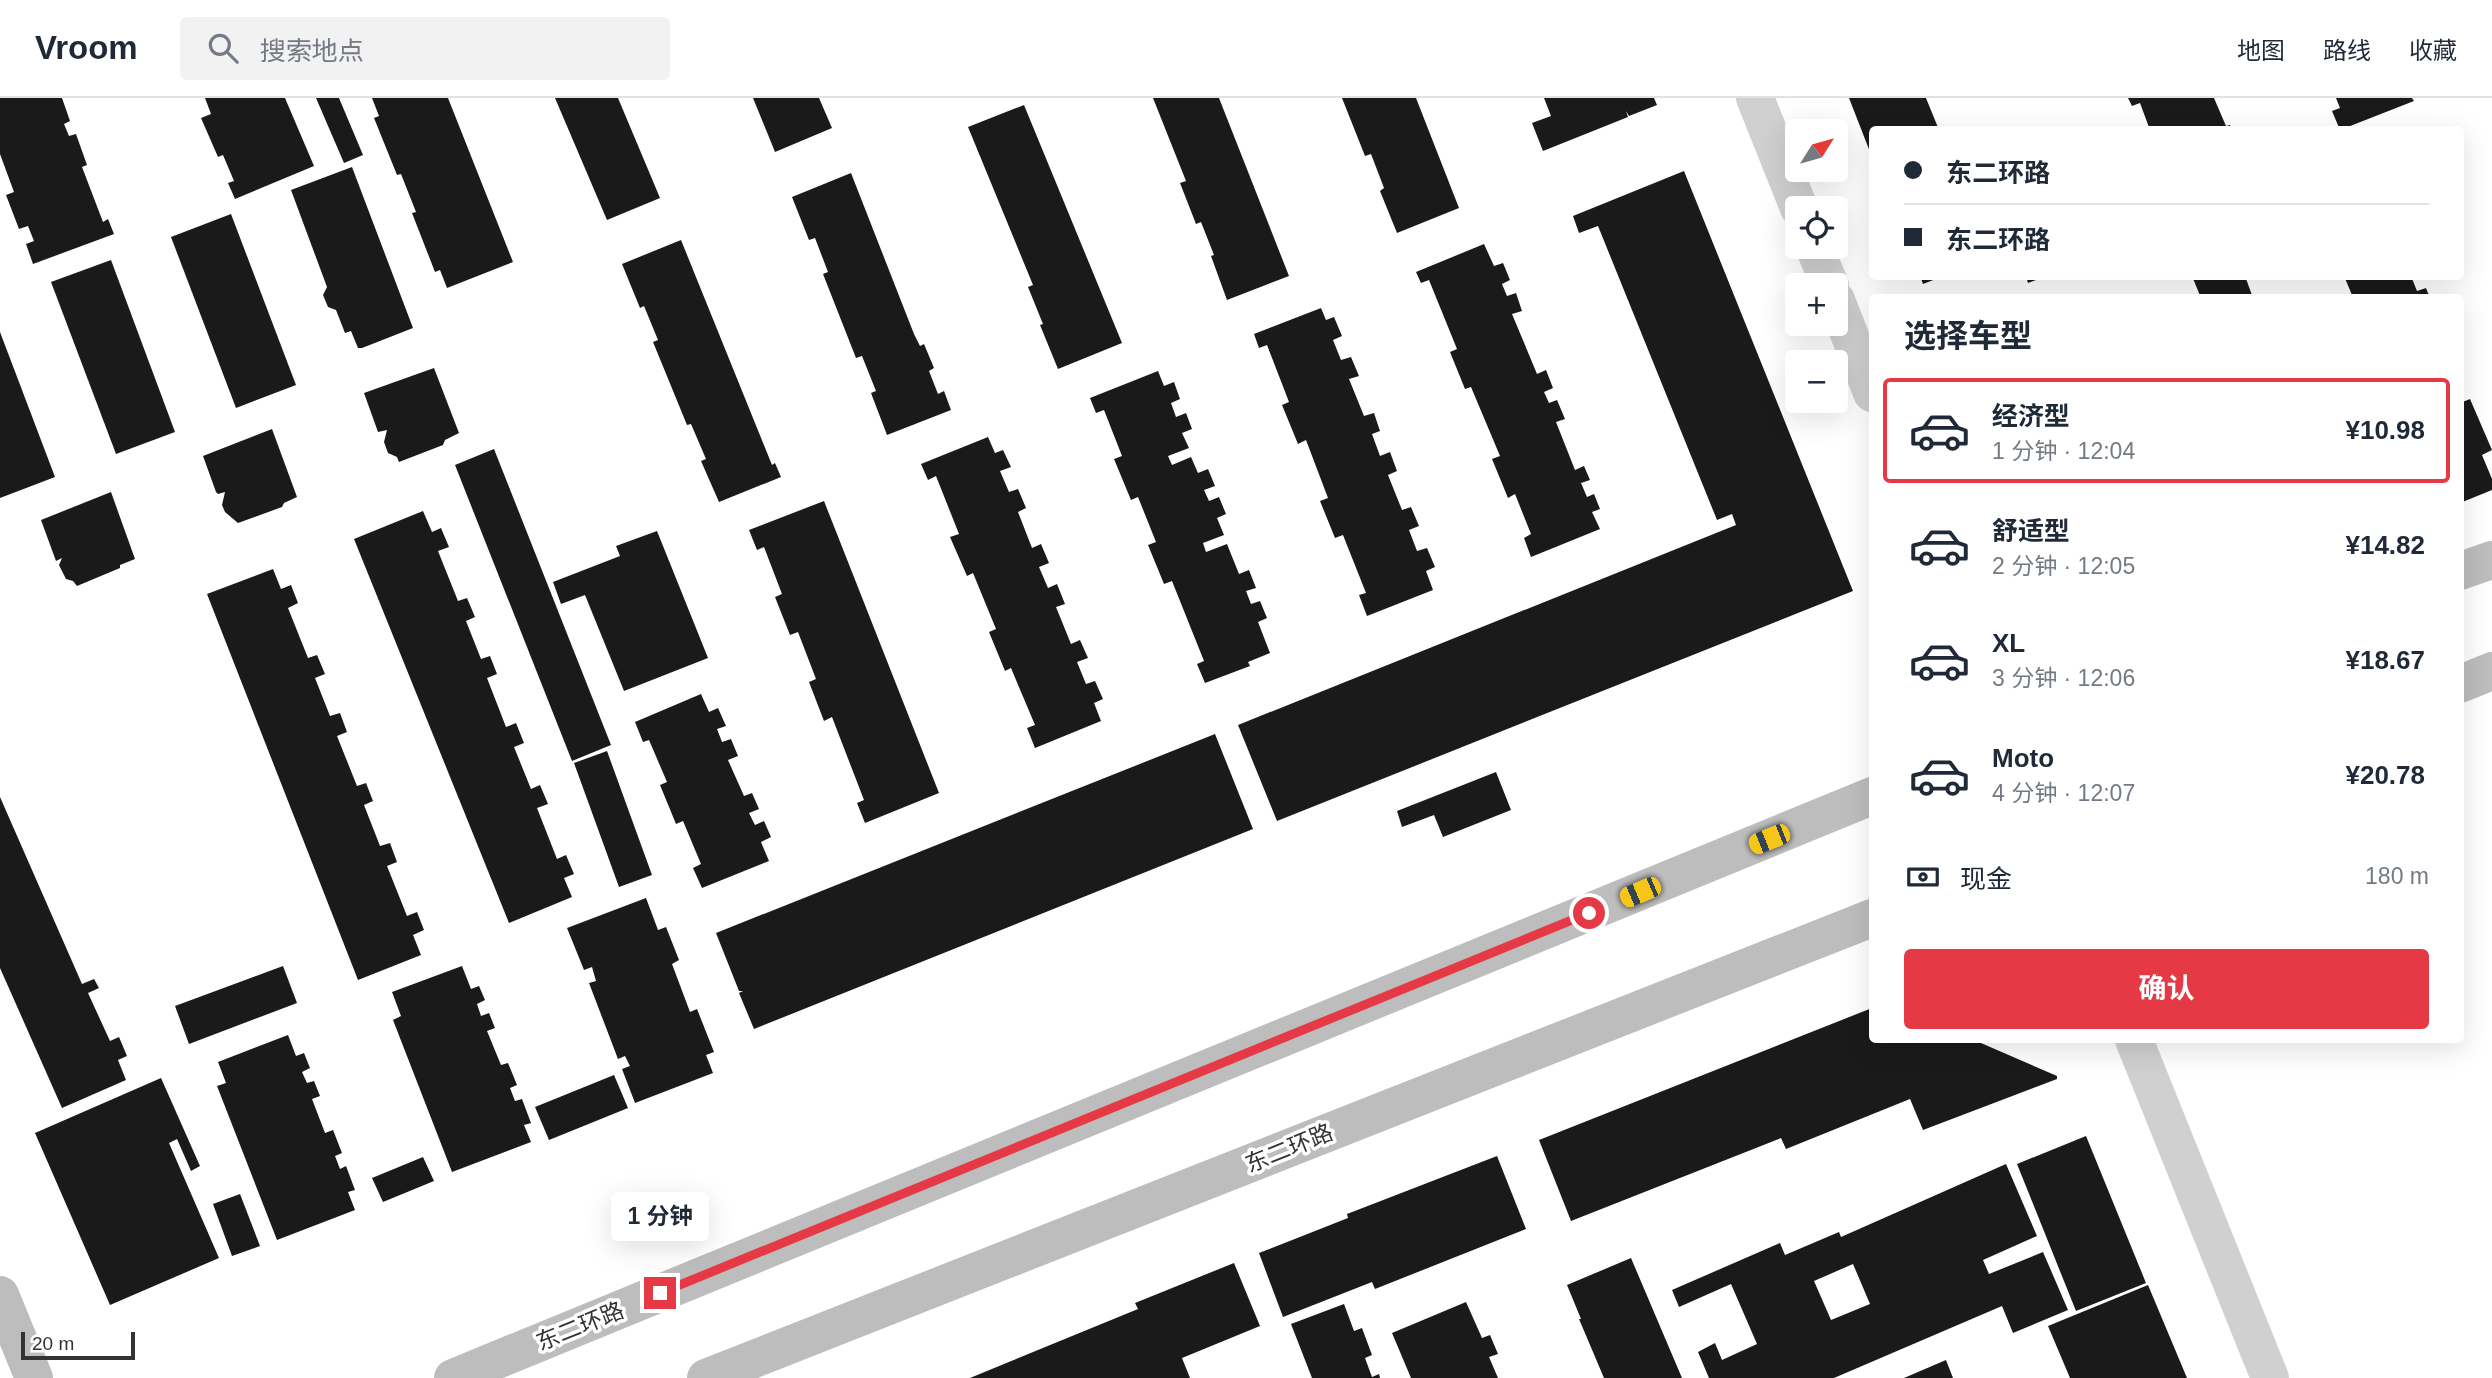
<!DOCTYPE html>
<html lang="zh">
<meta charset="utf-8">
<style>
:root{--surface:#fff;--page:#f2f2f3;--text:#1f2937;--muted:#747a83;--line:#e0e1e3;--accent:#e63946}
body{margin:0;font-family:Arial,"Noto Sans SC",sans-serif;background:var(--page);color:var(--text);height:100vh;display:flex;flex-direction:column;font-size:26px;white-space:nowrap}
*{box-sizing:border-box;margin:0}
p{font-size:23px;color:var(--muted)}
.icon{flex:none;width:38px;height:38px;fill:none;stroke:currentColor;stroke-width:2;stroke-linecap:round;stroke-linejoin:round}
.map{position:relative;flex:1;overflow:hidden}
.panel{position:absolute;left:1869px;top:196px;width:595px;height:749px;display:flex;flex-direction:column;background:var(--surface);border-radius:7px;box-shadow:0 7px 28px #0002}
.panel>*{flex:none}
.top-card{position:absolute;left:1869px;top:28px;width:595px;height:154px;border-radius:7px;box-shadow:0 7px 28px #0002;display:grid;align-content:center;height:154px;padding:0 35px;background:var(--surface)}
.needle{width:46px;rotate:53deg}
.fabs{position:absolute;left:1785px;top:21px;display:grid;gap:14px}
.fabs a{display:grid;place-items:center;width:63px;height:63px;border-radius:7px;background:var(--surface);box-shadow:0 7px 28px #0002;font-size:35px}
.scale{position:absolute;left:21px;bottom:18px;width:114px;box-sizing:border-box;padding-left:7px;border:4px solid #333;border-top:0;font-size:19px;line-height:24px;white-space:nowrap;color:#333;-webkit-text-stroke:5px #fff;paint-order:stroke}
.end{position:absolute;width:32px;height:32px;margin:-16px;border:9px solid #e63946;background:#fff;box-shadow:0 0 0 4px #fff}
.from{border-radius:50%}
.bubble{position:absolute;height:49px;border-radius:7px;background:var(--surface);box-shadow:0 7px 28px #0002;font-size:23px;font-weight:700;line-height:49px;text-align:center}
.car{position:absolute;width:21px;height:42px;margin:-21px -10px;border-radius:9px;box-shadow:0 0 5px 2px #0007;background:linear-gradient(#f5c518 24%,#345 0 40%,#f5c518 0 76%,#345 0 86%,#f5c518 0)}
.top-card b{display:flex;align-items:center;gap:24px;height:66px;font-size:26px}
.top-card b+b{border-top:2px solid var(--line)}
.top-card i{width:18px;height:18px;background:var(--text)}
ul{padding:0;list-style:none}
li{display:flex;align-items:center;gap:21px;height:105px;margin:0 14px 10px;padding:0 21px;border:4px solid transparent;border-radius:7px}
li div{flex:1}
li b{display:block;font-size:26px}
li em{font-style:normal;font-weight:700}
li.on{border-color:var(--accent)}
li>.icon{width:63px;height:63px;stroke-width:1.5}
h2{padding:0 35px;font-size:32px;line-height:84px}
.pay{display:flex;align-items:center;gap:18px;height:77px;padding:0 35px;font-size:26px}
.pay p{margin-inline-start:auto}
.action{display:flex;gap:14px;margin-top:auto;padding:14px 35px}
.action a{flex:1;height:80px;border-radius:7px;background:var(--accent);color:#fff;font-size:28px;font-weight:700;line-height:80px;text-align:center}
header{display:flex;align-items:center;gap:42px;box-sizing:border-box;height:98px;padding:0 35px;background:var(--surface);border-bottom:2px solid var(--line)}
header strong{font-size:33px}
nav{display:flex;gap:38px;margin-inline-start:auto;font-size:24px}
.search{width:490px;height:63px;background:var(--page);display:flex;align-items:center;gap:18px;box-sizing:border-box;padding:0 24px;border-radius:7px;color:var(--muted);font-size:26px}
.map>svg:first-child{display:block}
.building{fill:#1a1a1a;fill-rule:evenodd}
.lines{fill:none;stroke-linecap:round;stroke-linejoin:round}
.tertiary{stroke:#d0d0d0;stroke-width:38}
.secondary{stroke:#bdbdbd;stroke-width:38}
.route{stroke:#e63946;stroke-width:9}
.labels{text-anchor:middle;stroke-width:7;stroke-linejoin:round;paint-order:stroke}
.street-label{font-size:23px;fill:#333;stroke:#fff}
</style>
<header>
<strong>Vroom</strong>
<div class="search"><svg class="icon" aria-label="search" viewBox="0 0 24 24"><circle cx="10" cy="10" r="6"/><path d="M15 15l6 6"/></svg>搜索地点</div>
<nav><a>地图</a><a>路线</a><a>收藏</a></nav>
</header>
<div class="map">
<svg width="2492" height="1280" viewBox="0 0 2492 1280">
<rect width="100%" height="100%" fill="#fff"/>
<g class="building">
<polygon points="0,0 62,0 70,23 64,26 69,38 76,36 87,67 82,69 103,124 108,121 114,136 33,166 26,146 34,143 28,128 19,131 6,97 14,94 0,56"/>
<polygon points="205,0 285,0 314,68 235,101 228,85 234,83 223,57 218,59 201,20 211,16"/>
<polygon points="316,0 339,0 363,57 344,65"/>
<polygon points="372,0 448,0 513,164 447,190 440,172 435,174 412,115 416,114 401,76 397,77 374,20 379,18"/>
<polygon points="555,0 618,0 660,100 607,122"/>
<polygon points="753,0 819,0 832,30 775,54"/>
<polygon points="1153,0 1219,0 1289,178 1227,202 1211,158 1214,157 1201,124 1196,126 1180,85 1186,83"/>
<polygon points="1342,0 1416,0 1459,110 1397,135 1380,93 1384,90 1371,56 1365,58"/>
<polygon points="1544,0 1654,0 1657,7 1629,18 1626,13 1628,19 1543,53 1532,25 1551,18"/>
<polygon points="1849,0 1926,0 1939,32 1872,32 1872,59"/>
<polygon points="2128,0 2214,0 2226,28 2230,27 2232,32 2150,32 2140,5 2132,8"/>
<polygon points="2336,0 2412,0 2414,3 2340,32 2332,13 2340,10"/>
<polygon points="1024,7 1122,245 1058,271 1040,227 1043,226 1028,189 1033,187 968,29"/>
<polygon points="352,69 413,230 362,250 358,250 351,233 345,235 336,212 328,209 323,197 327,189 291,92"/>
<polygon points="1684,73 1853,493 1277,723 1238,627 1736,427 1732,416 1717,422 1598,128 1579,135 1573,118"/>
<polygon points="851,75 914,236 920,248 924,246 934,270 929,273 938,296 944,293 951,312 887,337 871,295 876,293 862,258 856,260 823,176 828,174 815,140 809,142 792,99"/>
<polygon points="231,116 296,287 236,310 171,139"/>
<polygon points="681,142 772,367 775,365 781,379 719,404 701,363 706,361 691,326 687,327 653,244 658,242 644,208 640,210 622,166"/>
<polygon points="1484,146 1494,168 1503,165 1510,182 1502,186 1507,198 1516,195 1522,213 1512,216 1537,276 1546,272 1553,290 1544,294 1549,305 1557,302 1565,321 1556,324 1575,372 1584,368 1590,382 1581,385 1587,399 1594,396 1600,411 1592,414 1600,431 1531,459 1524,440 1531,436 1515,396 1508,400 1492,361 1500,358 1471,289 1465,291 1450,254 1457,251 1429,182 1421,185 1416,174"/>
<polygon points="111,162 175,334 116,356 51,184"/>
<polygon points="1920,178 1941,178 1941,179 1923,186"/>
<polygon points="2026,178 2044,178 2044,179 2028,185"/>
<polygon points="2192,178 2245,178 2253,200 2201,200"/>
<polygon points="2344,178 2411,178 2417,193 2426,190 2430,200 2346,200 2352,197"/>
<polygon points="1321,210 1326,222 1334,219 1342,238 1333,242 1341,262 1351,259 1359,278 1349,281 1364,318 1374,315 1380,333 1372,336 1380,358 1390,354 1397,373 1388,377 1402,412 1411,409 1419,428 1409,432 1417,453 1427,450 1435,469 1426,473 1433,492 1367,518 1359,497 1366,495 1343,437 1335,440 1320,403 1328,400 1306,342 1298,346 1282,307 1289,304 1267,247 1259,250 1254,236"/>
<polygon points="0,234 55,379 0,400"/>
<polygon points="434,270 459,335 445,342 443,347 399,364 397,359 388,355 384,344 387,332 378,334 364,295"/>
<polygon points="1158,273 1164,288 1174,284 1180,301 1171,305 1176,319 1186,315 1192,331 1182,335 1189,350 1168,358 1172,367 1191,359 1198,375 1208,371 1215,388 1204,392 1209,403 1219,399 1226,416 1217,420 1224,437 1203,445 1206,454 1227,446 1239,476 1249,472 1256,490 1246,493 1251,506 1260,503 1267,520 1258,524 1270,555 1248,564 1250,568 1205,585 1197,566 1204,563 1172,483 1164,486 1148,447 1156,444 1138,399 1131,402 1114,361 1122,358 1104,312 1096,315 1090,300"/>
<polygon points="2470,301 2492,352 2482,357 2492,381 2492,392 2460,405 2460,305"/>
<polygon points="272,331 297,399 284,405 282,409 238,425 225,414 222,407 225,394 218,396 216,394 203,358"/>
<polygon points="988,339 995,355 1003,352 1011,369 1000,373 1009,394 1018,391 1026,410 1018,414 1032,450 1041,446 1049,465 1039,469 1048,490 1057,486 1065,506 1056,509 1071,546 1080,542 1088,560 1077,564 1086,586 1095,583 1103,601 1094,605 1101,623 1035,650 1027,630 1035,627 1011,570 1005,573 989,534 996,531 973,475 967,478 950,439 959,436 936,378 928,382 921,366"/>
<polygon points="494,351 611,647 572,663 455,367"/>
<polygon points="111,394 135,461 120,467 120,470 77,488 73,483 66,481 59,467 62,460 56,463 41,422"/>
<polygon points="824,403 939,695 865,725 857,705 864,702 832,619 824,623 809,584 816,581 798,534 790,537 775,499 782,496 764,449 757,452 749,432"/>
<polygon points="423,413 432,434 441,430 449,449 438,453 458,503 467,500 475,519 466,523 481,561 490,558 497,576 487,580 506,629 516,625 524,645 514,649 531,691 540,687 548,706 537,710 557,761 566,757 574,776 564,780 572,799 509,825 354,441"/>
<polygon points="657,433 708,560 624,593 585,497 561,506 553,484 620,458 616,448"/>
<polygon points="273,471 281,491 291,487 298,505 288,510 308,560 317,557 325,576 315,580 330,618 340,615 347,634 337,638 357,688 366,685 373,703 364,707 380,748 390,745 397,764 387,768 407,818 417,814 424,832 413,837 421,857 358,882 207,496"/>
<polygon points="701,596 709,614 718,610 726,628 717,631 722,644 731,641 738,658 728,662 744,698 752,695 759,711 749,715 755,727 764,723 771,739 761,744 769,763 702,790 693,770 701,766 683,723 676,726 660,687 667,684 649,642 643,644 635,624"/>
<polygon points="1215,636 1253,731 754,931 739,895 743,893 739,893 716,835"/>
<polygon points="607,653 652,777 619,789 574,665"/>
<polygon points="1496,674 1511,712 1443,739 1434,717 1402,729 1397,713"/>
<polygon points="0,699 82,886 94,881 99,890 88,895 110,943 119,939 127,958 118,962 126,982 62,1010 0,870"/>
<polygon points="646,800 658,832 666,829 679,862 672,866 690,914 697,911 714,954 706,957 713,975 635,1005 622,971 630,968 625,958 618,961 589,885 596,883 592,869 584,872 567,830"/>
<polygon points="283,868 297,905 189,946 175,908"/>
<polygon points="462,868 471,891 479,888 485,902 477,906 481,918 489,915 495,930 487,933 501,967 508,965 517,987 510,990 515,1003 522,1001 531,1025 524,1027 531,1044 452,1074 393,922 401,918 392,894"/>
<polygon points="1872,910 1872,942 1974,942 2057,978 2057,981 1923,1032 1910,1001 1786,1051 1781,1040 1571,1123 1539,1042"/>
<polygon points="288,937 296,958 304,955 310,970 302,974 307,985 314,983 320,998 312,1001 325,1035 333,1032 342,1055 335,1058 340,1071 346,1068 355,1092 348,1094 355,1112 277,1142 217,988 226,985 218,964"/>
<polygon points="614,977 628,1010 549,1042 535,1009"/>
<polygon points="161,980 200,1068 191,1073 177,1041 169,1045 219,1160 110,1207 35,1035"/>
<polygon points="2086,1038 2146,1185 2076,1213 2017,1066"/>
<polygon points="1497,1058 1526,1131 1375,1191 1372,1184 1283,1219 1259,1155 1348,1120 1347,1116"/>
<polygon points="423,1059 434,1083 383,1104 372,1080"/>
<path d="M2006,1066L2037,1138L1983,1162L1989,1176L2043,1154L2068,1212L2013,1235L2002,1208L1834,1280H1709L1698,1254L1715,1245L1722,1262L1757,1246L1731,1186L1679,1209L1672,1192L1780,1145L1785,1157L1839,1134L1841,1139ZM1853,1166L1870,1206L1831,1222L1814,1183Z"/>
<polygon points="240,1096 260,1148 232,1158 213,1106"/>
<polygon points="1631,1160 1682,1280 1604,1280 1579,1221 1581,1221 1567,1187"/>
<polygon points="1234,1165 1260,1228 1182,1260 1190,1280 970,1280 1138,1211 1135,1205"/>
<polygon points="2148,1187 2187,1280 2070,1280 2048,1228"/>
<polygon points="1466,1204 1482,1240 1490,1237 1498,1256 1489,1259 1498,1280 1411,1280 1392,1235"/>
<polygon points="1344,1206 1354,1233 1362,1230 1372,1257 1365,1260 1372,1279 1379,1276 1380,1280 1312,1280 1291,1226"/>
<polygon points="1946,1262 1953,1280 1904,1280"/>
</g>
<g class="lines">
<g class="tertiary">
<polyline points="1755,0 1799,110"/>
<polyline points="1814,149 1830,187"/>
<polyline points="1836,202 1872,295"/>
<polyline points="2134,942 2270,1280"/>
</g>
<g class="secondary">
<polyline points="2460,473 2492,462"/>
<polyline points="2460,586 2492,573"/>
<polyline points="0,1197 34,1280"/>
<polyline points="453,1280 1872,698"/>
<polyline points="706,1280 1872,820"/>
</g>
</g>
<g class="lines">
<polyline class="route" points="660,1195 1589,815"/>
</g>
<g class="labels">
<g class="street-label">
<text transform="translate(1289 1050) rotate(-22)" y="8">东二环路</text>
<text transform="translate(580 1228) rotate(-22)" y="8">东二环路</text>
</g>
</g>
</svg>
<div class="fabs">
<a><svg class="needle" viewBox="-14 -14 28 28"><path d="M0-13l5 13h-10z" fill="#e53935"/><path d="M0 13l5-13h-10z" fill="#747a83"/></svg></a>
<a><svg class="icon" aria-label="locate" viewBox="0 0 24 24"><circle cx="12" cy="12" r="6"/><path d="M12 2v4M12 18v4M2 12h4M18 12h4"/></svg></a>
<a>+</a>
<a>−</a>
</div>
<div class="scale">20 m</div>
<i class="end from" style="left:1589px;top:815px"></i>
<i class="end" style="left:660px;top:1195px"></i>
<div class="bubble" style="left:611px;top:1094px;width:98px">1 分钟</div>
<i class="car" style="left:1769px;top:741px;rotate:248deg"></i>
<i class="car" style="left:1640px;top:794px;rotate:247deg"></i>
<div class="top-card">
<b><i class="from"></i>东二环路</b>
<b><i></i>东二环路</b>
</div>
<section class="panel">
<h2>选择车型</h2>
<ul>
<li class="on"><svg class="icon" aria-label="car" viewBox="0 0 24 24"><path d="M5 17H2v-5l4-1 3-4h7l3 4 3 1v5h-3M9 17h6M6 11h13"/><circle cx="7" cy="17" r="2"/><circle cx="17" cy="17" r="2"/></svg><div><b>经济型</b><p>1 分钟 · 12:04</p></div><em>¥10.98</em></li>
<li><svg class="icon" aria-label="car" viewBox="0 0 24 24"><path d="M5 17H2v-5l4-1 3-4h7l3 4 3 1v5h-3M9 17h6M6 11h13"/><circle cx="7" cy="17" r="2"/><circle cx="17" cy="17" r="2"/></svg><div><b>舒适型</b><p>2 分钟 · 12:05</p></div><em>¥14.82</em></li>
<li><svg class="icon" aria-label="car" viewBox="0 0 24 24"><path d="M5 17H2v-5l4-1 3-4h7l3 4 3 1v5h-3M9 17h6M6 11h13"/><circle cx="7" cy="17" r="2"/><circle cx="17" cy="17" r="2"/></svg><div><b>XL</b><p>3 分钟 · 12:06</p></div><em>¥18.67</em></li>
<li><svg class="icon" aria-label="car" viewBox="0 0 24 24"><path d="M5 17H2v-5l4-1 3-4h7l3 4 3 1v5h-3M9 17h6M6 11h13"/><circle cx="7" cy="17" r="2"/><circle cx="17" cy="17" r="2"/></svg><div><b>Moto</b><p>4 分钟 · 12:07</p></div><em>¥20.78</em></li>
</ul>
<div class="pay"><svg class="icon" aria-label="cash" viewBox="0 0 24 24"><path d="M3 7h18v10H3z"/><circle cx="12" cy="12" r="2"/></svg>现金<p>180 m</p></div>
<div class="action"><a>确认</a></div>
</section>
</div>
